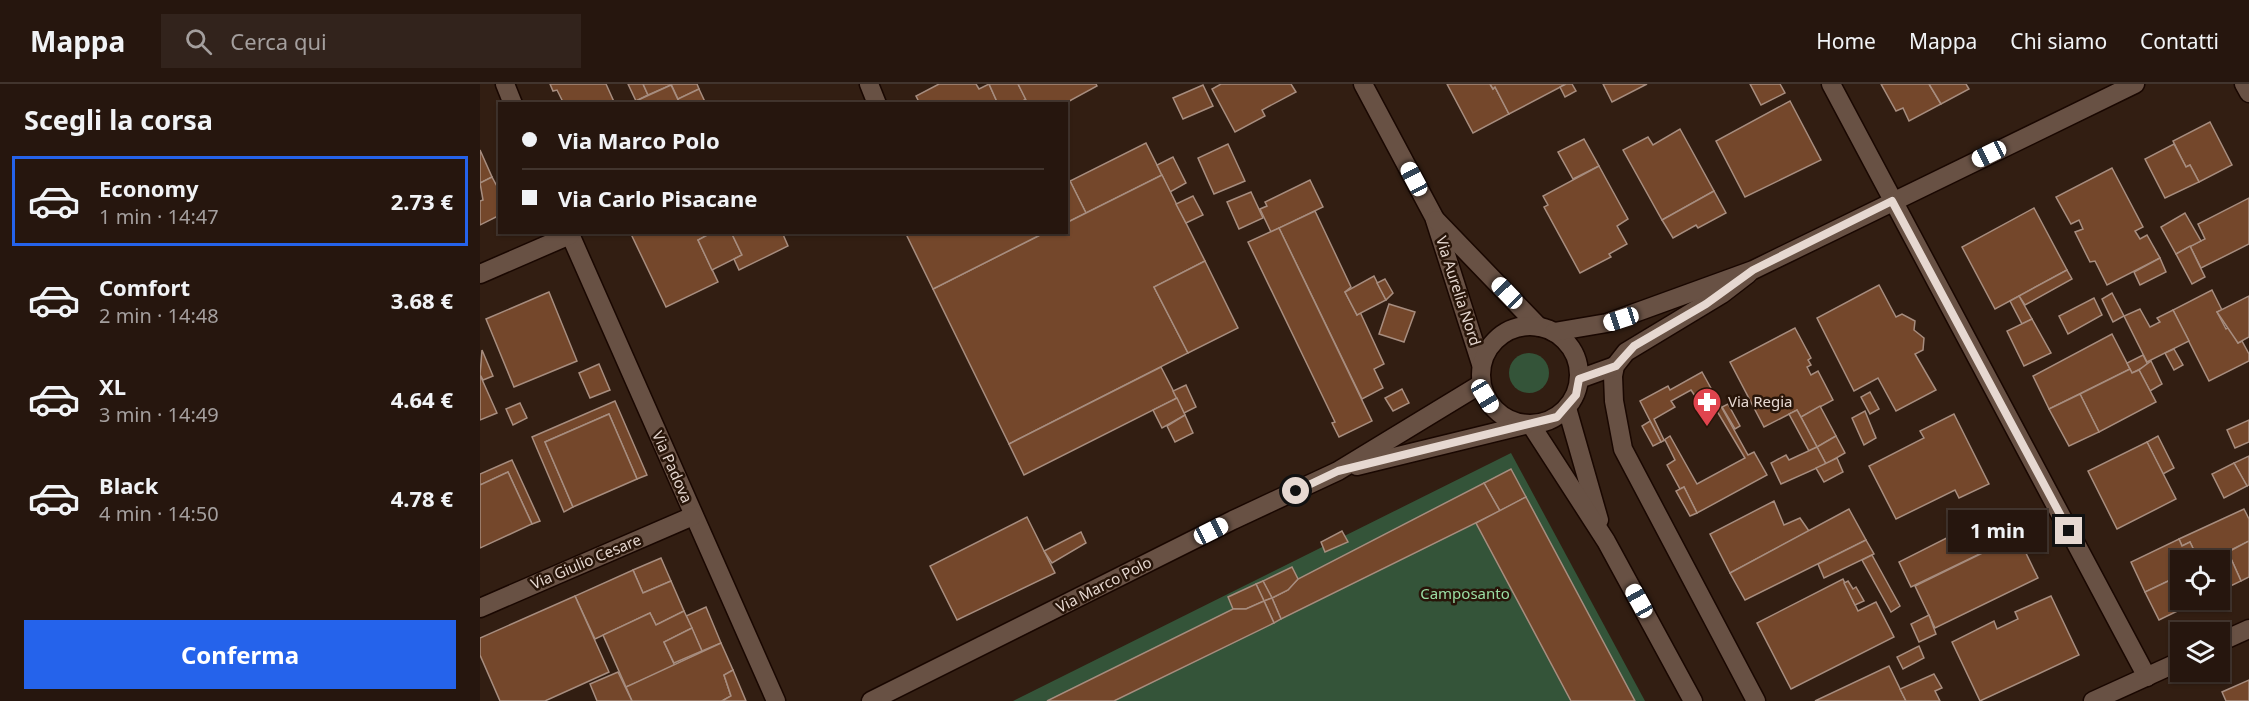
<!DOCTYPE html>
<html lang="it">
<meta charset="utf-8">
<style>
:root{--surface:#26160e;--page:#32231c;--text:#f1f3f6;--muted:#a49f9e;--line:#42352e;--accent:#2563eb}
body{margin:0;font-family:"Noto Sans",sans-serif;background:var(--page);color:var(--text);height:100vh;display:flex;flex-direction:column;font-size:22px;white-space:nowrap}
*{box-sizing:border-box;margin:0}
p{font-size:20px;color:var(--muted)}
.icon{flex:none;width:33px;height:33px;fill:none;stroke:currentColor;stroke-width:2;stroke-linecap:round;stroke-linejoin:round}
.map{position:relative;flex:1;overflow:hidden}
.panel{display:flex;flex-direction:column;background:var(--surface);width:480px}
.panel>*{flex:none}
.banner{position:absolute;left:18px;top:18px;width:570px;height:132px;border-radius:0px;box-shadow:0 2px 4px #0004,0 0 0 2px var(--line);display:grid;align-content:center;height:132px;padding:0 24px;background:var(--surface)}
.controls{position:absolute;left:1690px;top:466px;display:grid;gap:12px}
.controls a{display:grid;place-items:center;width:60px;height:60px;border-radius:0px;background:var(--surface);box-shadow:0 2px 4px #0004,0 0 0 2px var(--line);font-size:30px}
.end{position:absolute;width:27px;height:27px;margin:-14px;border:8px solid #e6d8d1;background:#111;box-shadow:0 0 0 3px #111}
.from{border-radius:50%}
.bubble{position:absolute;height:42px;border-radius:0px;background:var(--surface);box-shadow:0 2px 4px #0004,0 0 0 2px var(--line);font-size:20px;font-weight:700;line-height:42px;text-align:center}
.car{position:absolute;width:18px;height:36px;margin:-18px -9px;border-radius:8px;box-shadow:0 0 4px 2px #0007;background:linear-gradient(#fff 24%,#345 0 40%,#fff 0 76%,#345 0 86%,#fff 0)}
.banner b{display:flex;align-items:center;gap:21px;height:57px;font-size:22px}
.banner b+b{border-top:2px solid var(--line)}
.banner i{width:15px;height:15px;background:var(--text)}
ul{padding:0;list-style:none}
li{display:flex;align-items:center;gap:18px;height:90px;margin:0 12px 9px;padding:0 12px;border:3px solid transparent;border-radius:0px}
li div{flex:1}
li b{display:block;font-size:22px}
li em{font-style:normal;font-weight:700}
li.active{border-color:var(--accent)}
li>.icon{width:54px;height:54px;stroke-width:1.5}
h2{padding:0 24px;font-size:27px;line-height:72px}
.cta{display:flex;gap:12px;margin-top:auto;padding:12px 24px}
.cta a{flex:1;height:69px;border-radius:0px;background:var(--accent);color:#fff;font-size:24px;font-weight:700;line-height:69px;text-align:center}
header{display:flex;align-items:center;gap:36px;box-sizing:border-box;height:84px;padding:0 30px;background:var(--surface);border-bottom:2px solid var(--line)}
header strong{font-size:28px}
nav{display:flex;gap:33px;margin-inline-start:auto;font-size:21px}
.search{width:420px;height:54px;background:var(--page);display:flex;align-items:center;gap:15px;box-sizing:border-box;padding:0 21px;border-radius:0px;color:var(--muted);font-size:22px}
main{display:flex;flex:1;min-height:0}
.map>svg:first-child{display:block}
.green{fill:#345439}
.building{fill:#74472b;stroke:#a78d7f;stroke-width:1.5;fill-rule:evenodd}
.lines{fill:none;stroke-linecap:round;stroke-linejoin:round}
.minor-casing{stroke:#190701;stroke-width:21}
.tertiary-casing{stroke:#190701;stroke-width:21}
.minor{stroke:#685144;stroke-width:18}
.tertiary{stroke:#685144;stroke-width:18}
.route{stroke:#e6d8d1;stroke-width:8}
.labels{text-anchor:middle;stroke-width:5;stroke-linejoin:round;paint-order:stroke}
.street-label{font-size:15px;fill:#e6d8d1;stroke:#281509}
.poi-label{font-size:15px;fill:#e6d8d1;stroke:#281509;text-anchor:start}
.park-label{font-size:15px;fill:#9bdea4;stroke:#281509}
</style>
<header>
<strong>Mappa</strong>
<div class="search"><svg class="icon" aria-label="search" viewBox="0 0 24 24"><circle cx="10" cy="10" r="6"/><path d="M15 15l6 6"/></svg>Cerca qui</div>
<nav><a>Home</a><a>Mappa</a><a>Chi siamo</a><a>Contatti</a></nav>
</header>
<main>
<section class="panel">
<h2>Scegli la corsa</h2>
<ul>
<li class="active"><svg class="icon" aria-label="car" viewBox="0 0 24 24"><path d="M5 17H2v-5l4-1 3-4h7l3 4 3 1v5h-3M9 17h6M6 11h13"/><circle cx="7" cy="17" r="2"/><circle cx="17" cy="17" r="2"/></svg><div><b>Economy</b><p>1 min · 14:47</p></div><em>2.73 €</em></li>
<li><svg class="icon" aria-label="car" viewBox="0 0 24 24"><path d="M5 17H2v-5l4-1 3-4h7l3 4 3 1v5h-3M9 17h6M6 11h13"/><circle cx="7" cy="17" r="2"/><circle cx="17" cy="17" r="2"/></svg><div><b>Comfort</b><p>2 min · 14:48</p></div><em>3.68 €</em></li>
<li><svg class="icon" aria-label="car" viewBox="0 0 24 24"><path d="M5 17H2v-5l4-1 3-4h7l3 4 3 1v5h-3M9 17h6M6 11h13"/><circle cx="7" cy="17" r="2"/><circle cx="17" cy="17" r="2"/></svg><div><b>XL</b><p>3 min · 14:49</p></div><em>4.64 €</em></li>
<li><svg class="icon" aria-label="car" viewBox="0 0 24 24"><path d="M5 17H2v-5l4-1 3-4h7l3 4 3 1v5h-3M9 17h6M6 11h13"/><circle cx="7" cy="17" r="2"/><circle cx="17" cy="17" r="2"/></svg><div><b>Black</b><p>4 min · 14:50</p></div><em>4.78 €</em></li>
</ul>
<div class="cta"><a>Conferma</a></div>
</section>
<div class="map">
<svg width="1769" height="617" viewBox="0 0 1769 617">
<rect width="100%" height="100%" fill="#321e12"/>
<g class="green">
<circle cx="1049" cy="289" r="20"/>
<polygon points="1031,369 1165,617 533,617"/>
</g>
<g class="building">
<polygon points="70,0 126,0 135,20 84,20 77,6 73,7"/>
<polygon points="148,0 163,0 168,11 156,17"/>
<polygon points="163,0 191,0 191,1 168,11"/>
<polygon points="217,0 219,5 198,15 191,0"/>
<polygon points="459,0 496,0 499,5 509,0 518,20 440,20 436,12"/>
<polygon points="509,0 538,0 546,15 538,20 518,20"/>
<polygon points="538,0 616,0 617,2 584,20 548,20"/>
<polygon points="741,0 811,0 816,8 782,26 785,32 755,48 732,5"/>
<polygon points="967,0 1010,0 1013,5 1015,3 1029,30 993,49"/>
<polygon points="1010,0 1086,0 1029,30 1015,3 1013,5"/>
<polygon points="1086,0 1092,0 1096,7 1085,13 1080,3"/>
<polygon points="1123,0 1167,0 1132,18"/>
<polygon points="1270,0 1300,0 1305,9 1281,21"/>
<polygon points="1401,0 1449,0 1461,20 1429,37 1423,24 1416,27"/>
<polygon points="1449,0 1486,0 1489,5 1461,20"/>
<polygon points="191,1 200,20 157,20 156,17"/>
<polygon points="723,1 733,22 703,35 693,14"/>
<polygon points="219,5 226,20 200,20 198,15"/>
<polygon points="1310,17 1341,76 1265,113 1236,57"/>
<polygon points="1730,38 1752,81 1719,98 1710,81 1706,83 1693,57"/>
<polygon points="1200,45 1234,107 1182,136 1143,66 1168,53 1173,61"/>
<polygon points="1104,55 1119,82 1093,95 1078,68"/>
<polygon points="666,59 682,91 606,129 590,97"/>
<polygon points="748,60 765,97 734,110 718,74"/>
<polygon points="1694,60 1706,83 1710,81 1719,98 1685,114 1665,75"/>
<polygon points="0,66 12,93 0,99"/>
<polygon points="693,73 706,99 690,108 677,81"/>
<polygon points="1119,82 1148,135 1137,142 1147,160 1129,170 1131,173 1100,189 1064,123 1068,121 1063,112"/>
<polygon points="1632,84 1663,143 1655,147 1660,155 1667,151 1680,174 1627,201 1615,177 1610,178 1595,148 1603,145 1599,136 1591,140 1576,113"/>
<polygon points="586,89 606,129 586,139"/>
<polygon points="682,91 725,177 674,203 708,269 529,360 453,205 566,148 586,148 586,139"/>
<polygon points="12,93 20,108 20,131 0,141 0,117 3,116 0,99"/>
<polygon points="830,96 843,123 791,148 780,125 787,122 785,118"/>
<polygon points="1234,107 1246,129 1218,144 1216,141 1193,154 1182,136"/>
<polygon points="771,108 783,134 759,145 747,118"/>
<polygon points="713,112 723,131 706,139 696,120"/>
<polygon points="1769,114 1769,160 1721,184 1710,162 1725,155 1718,140"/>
<polygon points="1554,124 1587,186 1515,225 1482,163"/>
<polygon points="835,127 871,203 865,208 877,231 880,228 904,280 894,285 903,304 882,315 799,144"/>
<polygon points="1705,129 1721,157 1696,170 1681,143"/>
<polygon points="799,144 892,337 859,353 852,339 855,338 768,158"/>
<polygon points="150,148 233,148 218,156 238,198 186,223"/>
<polygon points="233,148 251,148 262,171 232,186 218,156"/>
<polygon points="251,148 302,148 308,162 259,186 254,175 262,171"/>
<polygon points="425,148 566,148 453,205"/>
<polygon points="1710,162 1725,193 1712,200 1696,170"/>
<polygon points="1680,174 1686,188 1660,201 1654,188"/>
<polygon points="725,177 758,244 708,269 674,203"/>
<polygon points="1587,186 1592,195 1545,221 1539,212"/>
<polygon points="894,192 906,216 877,231 865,208"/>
<polygon points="905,195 913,209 906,216 897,199"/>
<polygon points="1399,201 1416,233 1422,230 1435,237 1434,246 1444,254 1443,266 1435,270 1456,306 1416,327 1398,294 1374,307 1337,234"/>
<polygon points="1732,206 1742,226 1737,228 1746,245 1749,243 1758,259 1762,257 1769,270 1769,277 1729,297 1693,226"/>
<polygon points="69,208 97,277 34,303 6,235"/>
<polygon points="1632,209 1644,232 1633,238 1622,215"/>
<polygon points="1539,212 1552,235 1542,240 1530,217"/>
<polygon points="1769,212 1769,253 1758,259 1737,228"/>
<polygon points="1614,214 1622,231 1588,250 1579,232"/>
<polygon points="909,220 935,228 924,258 899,250"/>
<polygon points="1660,225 1670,243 1680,238 1677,234 1693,226 1709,257 1667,278 1644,232"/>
<polygon points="1552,235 1571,269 1544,282 1527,247"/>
<polygon points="1315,244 1331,274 1328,276 1331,281 1327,283 1331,291 1338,287 1353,316 1321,333 1317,326 1284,343 1250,278"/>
<polygon points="1632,250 1650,285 1569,325 1553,292"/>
<polygon points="1694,265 1703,281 1694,286 1685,269"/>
<polygon points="2,266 13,292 3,296 0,291"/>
<polygon points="1663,271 1668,281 1652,289 1647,279"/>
<polygon points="1671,277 1682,300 1670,307 1659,286"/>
<polygon points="119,280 130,306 110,314 99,289"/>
<polygon points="681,283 697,314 544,391 529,360"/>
<polygon points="1650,285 1652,289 1659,286 1676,318 1619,348 1600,310"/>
<path d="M1222,288L1268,371L1274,368L1287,391L1217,429L1204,403L1200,405L1187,381L1195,376L1185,356L1181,358L1160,317L1188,302L1190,306ZM1211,306L1215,312L1225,307L1265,374L1217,400L1190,352L1184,356L1174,335L1195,323L1191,317Z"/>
<polygon points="0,291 17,329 0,336"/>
<polygon points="706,301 716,323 704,329 693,307"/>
<polygon points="922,305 929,319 913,327 905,314"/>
<polygon points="1390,308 1399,325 1390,330 1381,313"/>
<polygon points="1600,310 1619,348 1589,362 1569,325"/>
<polygon points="697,314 705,331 682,344 673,326"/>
<polygon points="135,317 167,391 157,395 129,330 65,358 93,423 84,428 52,353"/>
<polygon points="40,319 47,334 33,341 26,325"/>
<polygon points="1248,320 1260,342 1255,345 1242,323"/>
<polygon points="1340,322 1356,352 1337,363 1321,333"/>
<polygon points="1317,326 1337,363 1329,367 1309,330"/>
<polygon points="1385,327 1396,354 1384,361 1372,334"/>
<polygon points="129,330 157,395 93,423 65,358"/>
<polygon points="1474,330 1509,400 1479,414 1475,406 1416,435 1389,382 1444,354 1440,347"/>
<polygon points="705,331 713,349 695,358 687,342"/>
<polygon points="1769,336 1769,358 1755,364 1747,346"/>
<polygon points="1170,337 1181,358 1173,362 1162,342"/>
<polygon points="1356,352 1365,369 1346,380 1337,363"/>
<polygon points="1678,352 1694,384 1683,390 1667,358"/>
<polygon points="1667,358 1696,415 1637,445 1608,387"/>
<polygon points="1337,363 1346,380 1301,400 1291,379 1306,371 1309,376"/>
<polygon points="1769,372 1769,401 1767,402 1754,379"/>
<polygon points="1357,374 1363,388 1344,398 1336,384"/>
<polygon points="32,376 60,437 52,440 28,388 0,401 0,390"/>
<polygon points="1754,379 1767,402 1744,414 1732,390"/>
<polygon points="1031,385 1046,413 1020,427 1004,399"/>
<polygon points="28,388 52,440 0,464 0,401"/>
<polygon points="1004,399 1020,427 801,535 792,514 808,506 818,495"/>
<polygon points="1204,403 1217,429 1210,432 1196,407"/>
<polygon points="1046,413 1155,617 1091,617 996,439"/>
<polygon points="1294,417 1304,441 1320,434 1329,447 1250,489 1230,450"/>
<polygon points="1369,425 1386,456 1265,516 1250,489"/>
<polygon points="1524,425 1537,452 1431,503 1419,478"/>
<polygon points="1764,425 1769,435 1769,457 1729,477 1719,477 1710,458 1702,462 1699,455"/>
<polygon points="547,433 575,489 477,536 450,482"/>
<polygon points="862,447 868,458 845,468 841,458"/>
<polygon points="601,448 606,459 572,479 564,467"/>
<polygon points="1533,454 1537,464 1542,461 1558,494 1455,544 1435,502"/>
<polygon points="1699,455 1702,462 1710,458 1719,477 1701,477 1701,491 1665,508 1651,478"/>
<polygon points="1386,456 1394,470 1344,494 1338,480"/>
<polygon points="1769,457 1769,493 1761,497 1748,468"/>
<polygon points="1748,468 1761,497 1740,507 1740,477 1729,477"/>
<polygon points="1392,471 1420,522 1411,528 1382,476"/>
<polygon points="181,474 191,497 163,509 153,486"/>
<polygon points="812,483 818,495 808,506 792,514 783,497"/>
<polygon points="153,486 163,509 191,497 204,527 176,541 170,529 115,555 95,512"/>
<polygon points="1701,491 1701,516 1720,516 1679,536 1665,508"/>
<polygon points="1363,495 1378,527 1396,518 1414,553 1311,605 1277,539"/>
<polygon points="783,497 792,514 784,517 776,500"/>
<polygon points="1368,497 1373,505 1376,503 1384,517 1375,521 1364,499"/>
<polygon points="776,500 784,517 766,525 753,525 748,513"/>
<polygon points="95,512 129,588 65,617 20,617 0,571 0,554"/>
<polygon points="1571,512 1599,571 1500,617 1472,558 1514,537 1517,545 1538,535 1535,528"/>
<polygon points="792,514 801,535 794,539 784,517"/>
<polygon points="784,517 794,539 634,617 567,617 753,525 766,525"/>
<polygon points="226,523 241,559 222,567 206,532"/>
<polygon points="204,527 212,544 184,558 195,582 146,603 123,551 170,529 176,541"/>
<polygon points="1449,531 1456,550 1439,558 1431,540"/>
<polygon points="212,544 222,567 194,579 184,558"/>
<polygon points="241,559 253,586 244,591 251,612 242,617 152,617 146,603"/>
<polygon points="1439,562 1444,574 1423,585 1417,573"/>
<polygon points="1409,582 1426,617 1335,617"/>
<polygon points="253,586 266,617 242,617 251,612 244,591"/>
<polygon points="138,588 152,617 117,617 110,600"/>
<polygon points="1454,590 1462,604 1455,607 1460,617 1426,617 1420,605"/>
<polygon points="1769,596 1769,617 1746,617 1742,608"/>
</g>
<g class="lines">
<g class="minor-casing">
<g id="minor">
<polyline points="25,0 33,20"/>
<polyline points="389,0 397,20"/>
<polyline points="1351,0 1667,593"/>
<polyline points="1764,0 1769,9"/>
<polyline points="89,148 296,617"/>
<polyline points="0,190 90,151"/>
<polyline points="1268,190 1242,210 1146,268 1135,282 1133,292 1134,317 1143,365 1276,617"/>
<polyline points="0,524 213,432"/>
<polyline points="1740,558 1769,545"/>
<polyline points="1613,617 1701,577"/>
</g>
</g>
<g class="tertiary-casing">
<g id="tertiary">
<polyline points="883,0 954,133 1001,280"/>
<polyline points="956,136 1059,243"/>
<circle cx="1050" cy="291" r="49"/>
<polyline points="1074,248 1127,239 1273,186 1655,0"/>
<polyline points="1099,295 1135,282"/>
<polyline points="1087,324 1119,436"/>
<polyline points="1051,341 1126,457 1213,617"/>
<polyline points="877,382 1045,341"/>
<polyline points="391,617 753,436 858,387 1001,300"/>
</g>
</g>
<use href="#minor" class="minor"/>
<use href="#tertiary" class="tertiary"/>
</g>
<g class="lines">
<polyline class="route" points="816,407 858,387 1077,333 1096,311 1099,295 1136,282 1154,262 1226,220 1273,186 1412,117 1589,447"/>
</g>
<defs>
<g id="pharmacy-pin" transform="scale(1.5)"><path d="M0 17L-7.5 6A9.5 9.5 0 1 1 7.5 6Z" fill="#e0444e" stroke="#281509"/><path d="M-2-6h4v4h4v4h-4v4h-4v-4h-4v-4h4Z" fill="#fff"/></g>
</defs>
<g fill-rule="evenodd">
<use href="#pharmacy-pin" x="1227" y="318"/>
</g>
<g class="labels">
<g class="street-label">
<text transform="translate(978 207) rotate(72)" y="5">Via Aurelia Nord</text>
<text transform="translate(192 383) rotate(66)" y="5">Via Padova</text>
<text transform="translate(106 478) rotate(-23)" y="5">Via Giulio Cesare</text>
<text transform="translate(624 501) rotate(-27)" y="5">Via Marco Polo</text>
</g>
<g class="poi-label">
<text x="1248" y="323">Via Regia</text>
</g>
<g class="park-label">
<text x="985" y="515">Camposanto</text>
</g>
</g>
</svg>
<div class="controls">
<a><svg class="icon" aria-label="locate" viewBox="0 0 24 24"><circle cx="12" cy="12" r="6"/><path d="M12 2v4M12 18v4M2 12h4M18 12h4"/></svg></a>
<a><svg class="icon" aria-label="layers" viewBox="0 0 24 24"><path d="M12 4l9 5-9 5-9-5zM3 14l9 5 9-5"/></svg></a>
</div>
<i class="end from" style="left:816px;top:407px"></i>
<i class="end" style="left:1589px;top:447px"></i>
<div class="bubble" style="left:1468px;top:426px;width:99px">1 min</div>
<i class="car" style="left:1509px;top:70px;rotate:244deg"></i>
<i class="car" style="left:934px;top:95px;rotate:332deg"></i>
<i class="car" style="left:1027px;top:209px;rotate:316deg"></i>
<i class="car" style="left:1141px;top:235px;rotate:252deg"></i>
<i class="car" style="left:1005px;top:312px;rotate:149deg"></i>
<i class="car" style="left:731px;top:447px;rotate:63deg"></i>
<i class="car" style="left:1159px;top:517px;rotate:331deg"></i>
<div class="banner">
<b><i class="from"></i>Via Marco Polo</b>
<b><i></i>Via Carlo Pisacane</b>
</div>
</div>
</main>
